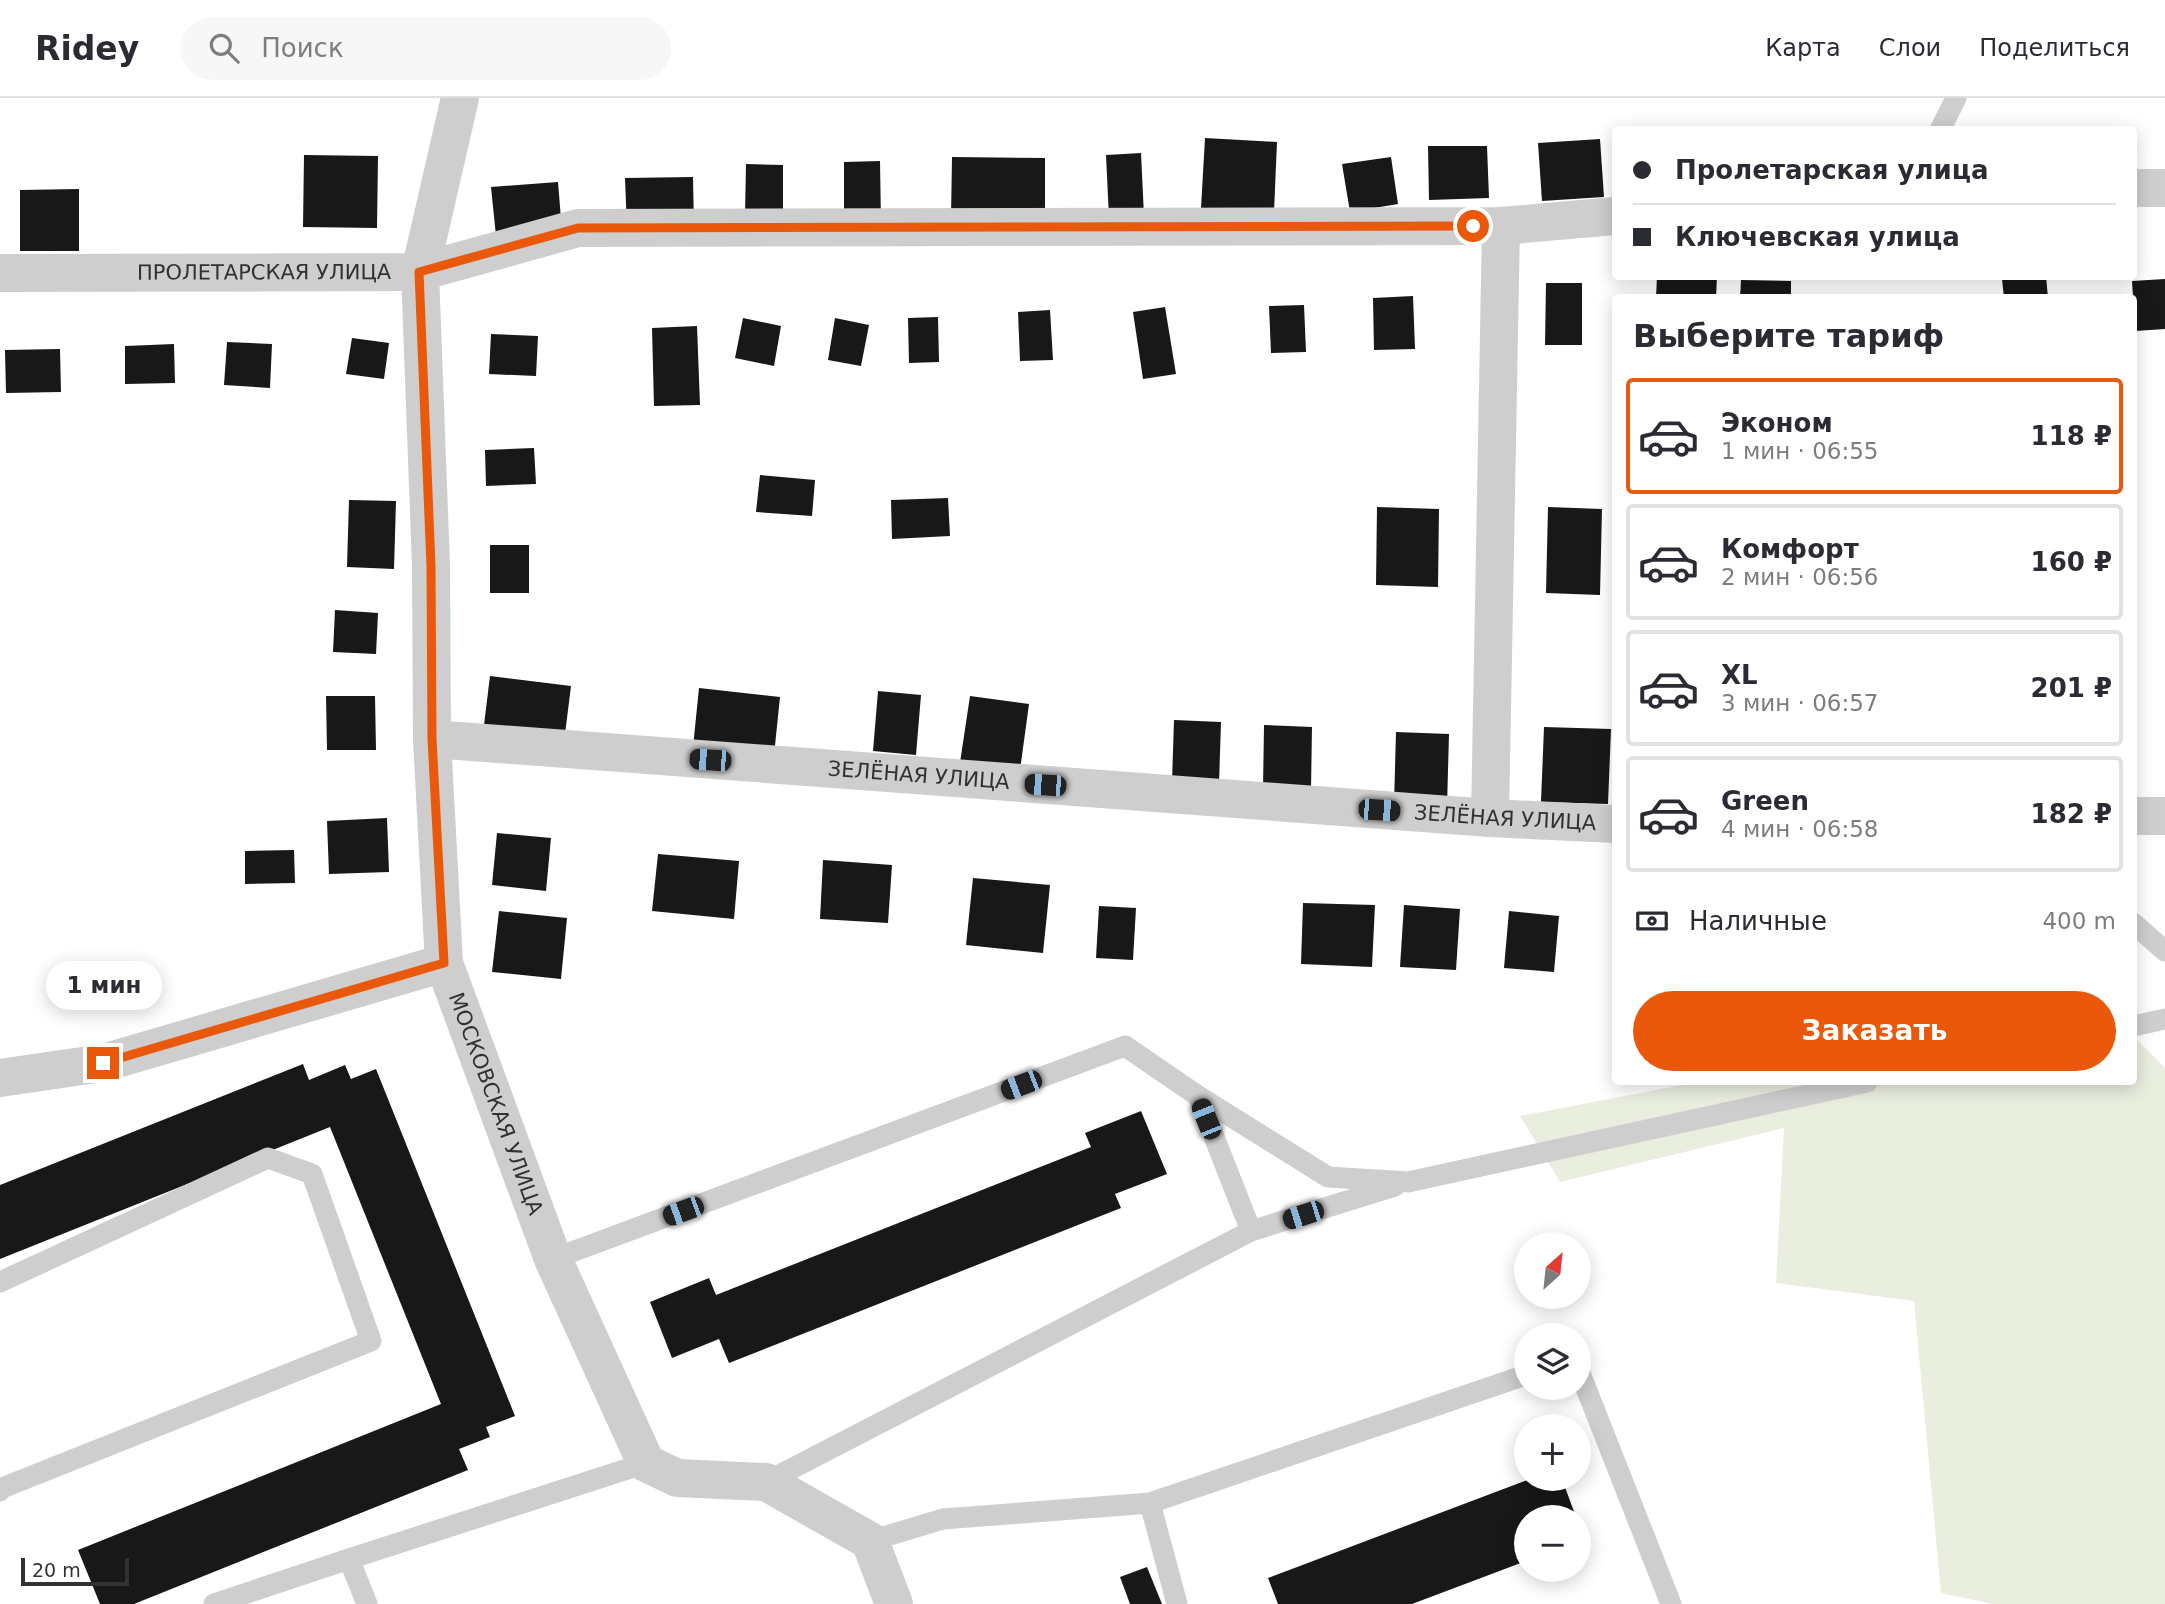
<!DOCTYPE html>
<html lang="ru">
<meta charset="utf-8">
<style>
:root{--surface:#fff;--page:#f7f7f7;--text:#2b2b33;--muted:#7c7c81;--line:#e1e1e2;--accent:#ea580c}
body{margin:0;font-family:"DejaVu Sans",sans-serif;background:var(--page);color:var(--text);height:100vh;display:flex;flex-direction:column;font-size:26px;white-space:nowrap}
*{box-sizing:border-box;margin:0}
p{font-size:23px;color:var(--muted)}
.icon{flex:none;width:38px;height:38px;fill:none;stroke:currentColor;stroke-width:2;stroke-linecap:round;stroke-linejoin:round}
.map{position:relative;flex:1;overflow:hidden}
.sheet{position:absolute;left:1612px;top:196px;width:525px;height:791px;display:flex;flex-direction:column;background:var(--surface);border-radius:7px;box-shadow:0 4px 18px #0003}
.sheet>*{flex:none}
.guide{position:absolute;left:1612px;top:28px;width:525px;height:154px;border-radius:7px;box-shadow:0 4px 18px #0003;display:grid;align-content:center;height:154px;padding:0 21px;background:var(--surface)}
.needle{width:46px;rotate:27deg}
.buttons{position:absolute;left:1514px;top:1134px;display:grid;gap:14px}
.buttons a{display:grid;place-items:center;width:77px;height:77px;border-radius:50%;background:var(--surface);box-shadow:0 4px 18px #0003;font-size:35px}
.scale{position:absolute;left:21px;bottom:18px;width:108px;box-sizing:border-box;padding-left:7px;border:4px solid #313131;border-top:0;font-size:19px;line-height:24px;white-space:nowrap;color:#313131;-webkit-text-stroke:5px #fff;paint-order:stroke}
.end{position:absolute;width:32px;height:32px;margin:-16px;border:9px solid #ea580c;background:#fff;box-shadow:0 0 0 4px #fff}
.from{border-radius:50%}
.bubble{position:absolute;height:49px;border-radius:24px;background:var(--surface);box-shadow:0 4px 18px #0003;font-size:23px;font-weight:800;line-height:49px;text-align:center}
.car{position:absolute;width:21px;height:42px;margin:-21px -10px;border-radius:9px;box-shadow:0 0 5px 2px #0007;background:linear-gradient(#222 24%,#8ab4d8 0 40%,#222 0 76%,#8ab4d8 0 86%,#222 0)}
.guide b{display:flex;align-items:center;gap:24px;height:66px;font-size:26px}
.guide b+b{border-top:2px solid var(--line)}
.guide i{width:18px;height:18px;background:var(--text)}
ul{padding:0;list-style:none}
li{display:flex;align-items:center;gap:21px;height:116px;margin:0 14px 10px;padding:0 7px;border:4px solid var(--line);border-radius:7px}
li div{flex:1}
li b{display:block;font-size:26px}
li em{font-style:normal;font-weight:800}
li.selected{border-color:var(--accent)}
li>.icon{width:63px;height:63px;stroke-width:1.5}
h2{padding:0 21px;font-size:32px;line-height:84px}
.pay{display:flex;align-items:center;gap:18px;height:77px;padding:0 21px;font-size:26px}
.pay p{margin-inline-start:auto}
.action{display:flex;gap:14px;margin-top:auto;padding:14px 21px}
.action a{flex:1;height:80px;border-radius:42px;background:var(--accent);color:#fff;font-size:28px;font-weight:800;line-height:80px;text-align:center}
header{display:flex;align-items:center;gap:42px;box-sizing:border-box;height:98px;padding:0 35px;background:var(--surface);border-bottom:2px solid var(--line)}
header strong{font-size:33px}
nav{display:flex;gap:38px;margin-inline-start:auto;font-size:24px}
.search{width:490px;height:63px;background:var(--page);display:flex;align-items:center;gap:18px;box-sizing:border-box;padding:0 24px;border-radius:38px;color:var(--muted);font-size:26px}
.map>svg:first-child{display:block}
.green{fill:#e9eedf}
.building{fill:#181818}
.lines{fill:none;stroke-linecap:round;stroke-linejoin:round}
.service{stroke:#cecece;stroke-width:21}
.minor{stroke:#cecece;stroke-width:38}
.route{stroke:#ea580c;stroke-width:9}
.labels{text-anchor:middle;stroke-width:7;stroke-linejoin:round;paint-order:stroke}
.street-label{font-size:21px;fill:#313131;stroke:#fff}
</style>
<header>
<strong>Ridey</strong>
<div class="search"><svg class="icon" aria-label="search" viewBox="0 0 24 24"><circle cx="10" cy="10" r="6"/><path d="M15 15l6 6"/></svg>Поиск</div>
<nav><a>Карта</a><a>Слои</a><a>Поделиться</a></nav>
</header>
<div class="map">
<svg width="2165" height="1506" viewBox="0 0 2165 1506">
<rect width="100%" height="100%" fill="#fff"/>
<polygon class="green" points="2133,938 2165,970 2165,1506 1992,1506 1941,1495 1914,1203 1776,1185 1784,1030 1560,1084 1520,1018 1698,984 2133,984"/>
<g class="building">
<polygon points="1205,40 1277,44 1274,114 1201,110"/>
<polygon points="1600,41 1604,99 1542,103 1538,45"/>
<polygon points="1428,48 1487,48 1489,100 1429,102"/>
<polygon points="1141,55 1144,118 1109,120 1106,57"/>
<polygon points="304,57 378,58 377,130 303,129"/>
<polygon points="952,59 1045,60 1045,121 951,120"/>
<polygon points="1391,59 1398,106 1350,114 1342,66"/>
<polygon points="880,63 881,127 844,127 844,64"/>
<polygon points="746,66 783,67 783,116 745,116"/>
<polygon points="693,79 694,131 627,132 625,80"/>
<polygon points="558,84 562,133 496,138 491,89"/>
<polygon points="79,91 79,153 20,153 20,92"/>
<polygon points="1657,178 1717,178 1716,200 1656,200"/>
<polygon points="2046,178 2048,200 2004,200 2002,181"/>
<polygon points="2165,181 2165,231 2135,233 2132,183"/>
<polygon points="1741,182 1791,183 1791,200 1740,200"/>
<polygon points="1546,185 1582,185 1582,247 1545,247"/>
<polygon points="1413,198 1415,251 1374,252 1373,200"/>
<polygon points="1304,207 1306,254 1271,255 1269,208"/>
<polygon points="1165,209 1176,276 1143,281 1133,214"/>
<polygon points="1050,212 1053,262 1020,263 1018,214"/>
<polygon points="938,219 939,264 909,265 908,220"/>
<polygon points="743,220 781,228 774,268 735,260"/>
<polygon points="835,220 869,227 861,268 828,262"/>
<polygon points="697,228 700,307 654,308 652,230"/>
<polygon points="491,236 538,238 536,278 489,276"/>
<polygon points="352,240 389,245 384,281 346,276"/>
<polygon points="227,244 272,246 270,290 224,287"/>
<polygon points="174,246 175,285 125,286 125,248"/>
<polygon points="60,251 61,294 6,295 5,252"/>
<polygon points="534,350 536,386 486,388 485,352"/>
<polygon points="760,377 815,382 812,418 756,414"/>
<polygon points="948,400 950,438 892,441 891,402"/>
<polygon points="349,402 396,403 394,471 347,469"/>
<polygon points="1377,409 1439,411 1438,489 1376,487"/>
<polygon points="1548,409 1602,411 1600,497 1546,495"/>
<rect x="490" y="447" width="39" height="48"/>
<polygon points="335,512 378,515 376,556 333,554"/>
<polygon points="490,578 571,588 564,644 483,635"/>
<polygon points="699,590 780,599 774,657 693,649"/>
<polygon points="878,593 921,597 916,657 873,653"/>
<polygon points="326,598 375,598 376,652 327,652"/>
<polygon points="970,598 1029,606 1018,687 958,678"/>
<polygon points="1174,622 1221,624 1219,686 1172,684"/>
<polygon points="1264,627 1312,629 1311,692 1263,691"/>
<polygon points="1544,629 1611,631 1608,706 1541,704"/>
<polygon points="1396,634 1449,636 1447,709 1394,707"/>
<polygon points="387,720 389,774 329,776 327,723"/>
<polygon points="497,735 551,740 546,793 492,787"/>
<polygon points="294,752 295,785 245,786 245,753"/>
<polygon points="658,756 739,763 734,821 652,813"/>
<polygon points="823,762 892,767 888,825 820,821"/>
<polygon points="973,780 1050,787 1043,855 966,847"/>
<polygon points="1303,805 1375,807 1372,869 1301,866"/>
<polygon points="1404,807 1460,811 1456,872 1400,869"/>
<polygon points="1099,808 1136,810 1133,862 1096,860"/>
<polygon points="499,813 567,820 561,881 492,874"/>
<polygon points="1509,813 1559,818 1554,874 1504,870"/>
<polygon points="303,966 309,982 345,967 351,981 376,971 515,1318 486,1329 490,1339 459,1351 468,1372 134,1506 100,1506 78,1452 441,1306 330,1029 0,1161 0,1087"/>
<polygon points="1141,1013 1167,1076 1115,1096 1121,1110 729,1265 719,1241 672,1260 650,1204 709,1180 716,1197 1091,1049 1085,1035"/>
<polygon points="1530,1381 1562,1381 1576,1419 1526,1419 1526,1463 1412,1506 1278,1506 1268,1480"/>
<polygon points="1147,1469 1162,1506 1130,1506 1120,1479"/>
</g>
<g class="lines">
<g class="service">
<polyline points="1940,32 1956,0"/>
<polyline points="2133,825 2165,853"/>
<polyline points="2133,928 2165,921"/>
<polyline points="1198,998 1328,1079 1408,1084 1867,984"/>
<polyline points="1251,1133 1395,1088"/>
<polyline points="553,1161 1125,948 1198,998 1251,1133 766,1384"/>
<polyline points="0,1184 268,1060 312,1076 371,1243 2,1390 0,1393"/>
<polyline points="1578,1270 1671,1506"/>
<polyline points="1150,1405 1177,1506"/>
<polyline points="870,1443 943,1421 1150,1405 1526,1277"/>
<polyline points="214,1506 349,1461"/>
<polyline points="367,1506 349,1461 646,1365"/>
</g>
<g class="minor">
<path id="s1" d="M460,0L420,174L431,468L432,641L444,865L553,1161L646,1365L677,1380L766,1384L870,1443L894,1506"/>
<polyline points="2133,90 2165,90"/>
<path id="s2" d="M0,175L420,174L578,130L1501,128L1615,118"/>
<path id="s3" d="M432,641L1490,720L1615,726"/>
<polyline points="2133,718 2165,718"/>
<polyline points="1490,720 1501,128"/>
<polyline points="0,980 103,965 444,865"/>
</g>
</g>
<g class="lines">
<polyline class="route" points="103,965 444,865 432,641 431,468 419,174 578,130 1473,128"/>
</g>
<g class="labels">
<g class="street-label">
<text dy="7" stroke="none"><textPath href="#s2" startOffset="264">ПРОЛЕТАРСКАЯ УЛИЦА</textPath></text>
<text dy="7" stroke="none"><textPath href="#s3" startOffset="488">ЗЕЛЁНАЯ УЛИЦА</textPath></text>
<text dy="7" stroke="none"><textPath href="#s3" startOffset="1076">ЗЕЛЁНАЯ УЛИЦА</textPath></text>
<text dy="7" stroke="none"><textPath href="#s1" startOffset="1020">МОСКОВСКАЯ УЛИЦА</textPath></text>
</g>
</g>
</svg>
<div class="buttons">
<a><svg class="needle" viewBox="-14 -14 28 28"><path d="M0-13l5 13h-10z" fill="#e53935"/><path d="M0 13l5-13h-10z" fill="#7c7c81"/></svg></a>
<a><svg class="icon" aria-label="layers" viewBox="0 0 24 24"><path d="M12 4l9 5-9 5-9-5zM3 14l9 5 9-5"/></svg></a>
<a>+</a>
<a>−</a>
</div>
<div class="scale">20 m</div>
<i class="end from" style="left:1473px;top:128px"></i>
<i class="end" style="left:103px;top:965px"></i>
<div class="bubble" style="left:46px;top:863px;width:116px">1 мин</div>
<i class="car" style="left:710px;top:662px;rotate:274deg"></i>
<i class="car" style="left:1045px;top:687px;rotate:274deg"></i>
<i class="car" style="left:1379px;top:712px;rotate:94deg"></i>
<i class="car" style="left:1021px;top:987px;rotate:249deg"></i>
<i class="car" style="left:1206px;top:1021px;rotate:338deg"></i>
<i class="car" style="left:683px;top:1113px;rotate:250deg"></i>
<i class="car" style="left:1303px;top:1117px;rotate:252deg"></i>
<div class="guide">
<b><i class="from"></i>Пролетарская улица</b>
<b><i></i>Ключевская улица</b>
</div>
<section class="sheet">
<h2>Выберите тариф</h2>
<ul>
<li class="selected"><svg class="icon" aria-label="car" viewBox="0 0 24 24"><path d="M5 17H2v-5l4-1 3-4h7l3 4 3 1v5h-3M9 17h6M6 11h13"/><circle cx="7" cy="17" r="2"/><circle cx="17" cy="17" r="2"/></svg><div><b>Эконом</b><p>1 мин · 06:55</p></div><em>118 ₽</em></li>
<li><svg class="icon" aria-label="car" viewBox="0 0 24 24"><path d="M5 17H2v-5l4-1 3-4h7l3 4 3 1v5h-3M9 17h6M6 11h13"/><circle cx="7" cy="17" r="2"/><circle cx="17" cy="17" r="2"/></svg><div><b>Комфорт</b><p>2 мин · 06:56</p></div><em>160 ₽</em></li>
<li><svg class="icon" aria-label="car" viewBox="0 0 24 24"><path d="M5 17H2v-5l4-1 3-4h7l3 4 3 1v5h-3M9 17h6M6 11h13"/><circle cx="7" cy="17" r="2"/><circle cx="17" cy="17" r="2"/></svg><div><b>XL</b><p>3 мин · 06:57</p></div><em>201 ₽</em></li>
<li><svg class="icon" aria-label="car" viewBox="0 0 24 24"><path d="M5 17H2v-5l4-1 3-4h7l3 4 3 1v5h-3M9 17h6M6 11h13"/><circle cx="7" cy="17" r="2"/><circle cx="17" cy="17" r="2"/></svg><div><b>Green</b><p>4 мин · 06:58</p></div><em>182 ₽</em></li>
</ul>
<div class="pay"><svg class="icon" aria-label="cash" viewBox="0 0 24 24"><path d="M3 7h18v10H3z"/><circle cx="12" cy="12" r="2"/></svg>Наличные<p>400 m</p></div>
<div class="action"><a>Заказать</a></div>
</section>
</div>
